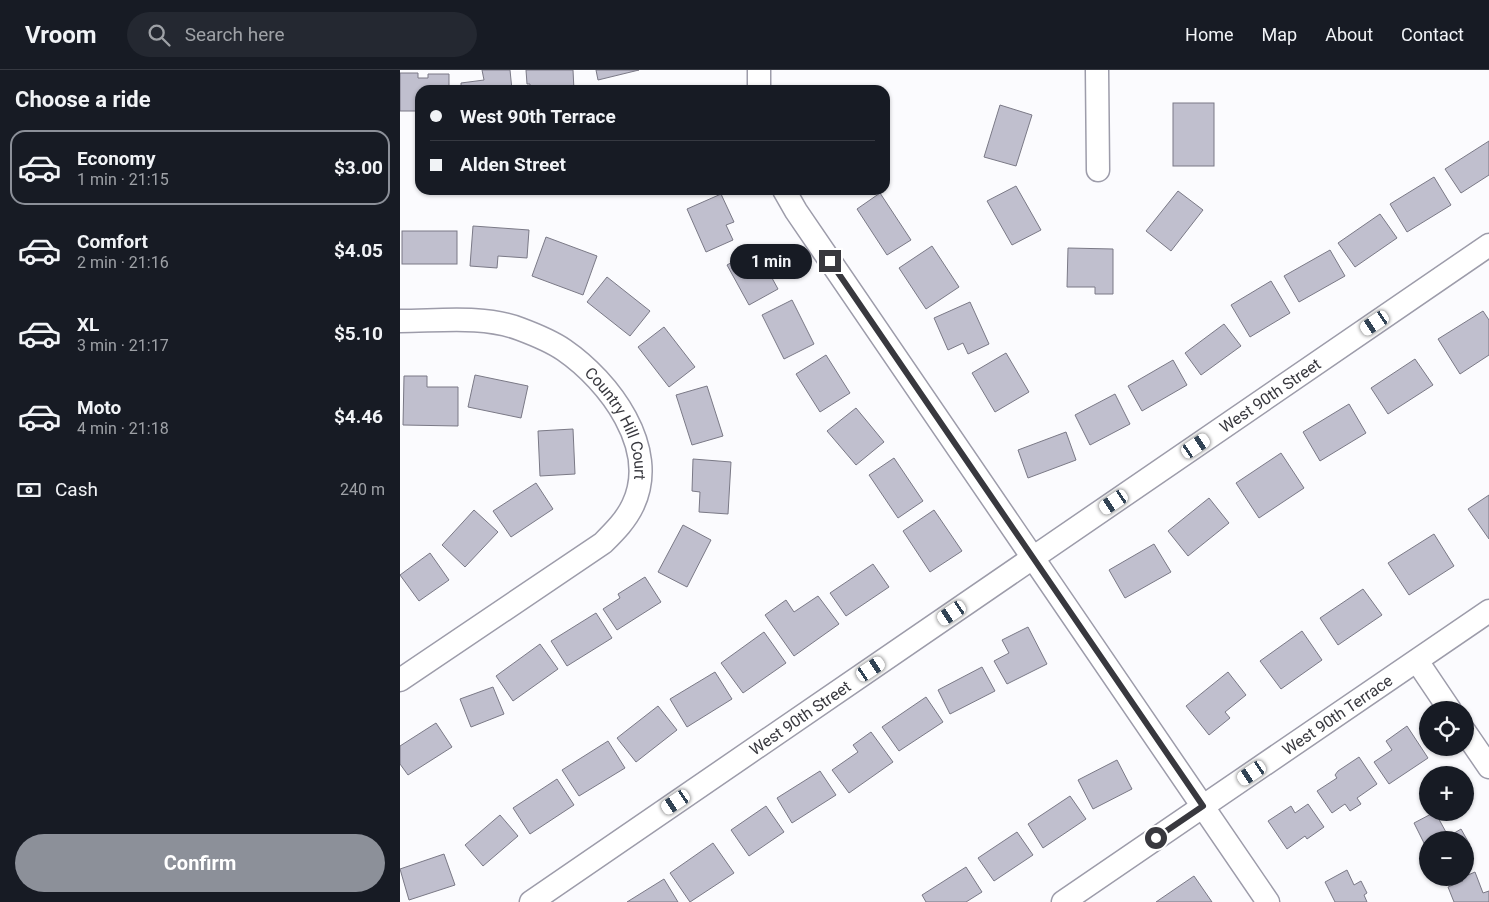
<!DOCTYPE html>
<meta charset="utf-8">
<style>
:root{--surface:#171b24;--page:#242831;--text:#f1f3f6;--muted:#9ea1a6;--line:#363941;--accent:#8c9099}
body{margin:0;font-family:Roboto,sans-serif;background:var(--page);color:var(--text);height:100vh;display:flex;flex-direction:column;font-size:19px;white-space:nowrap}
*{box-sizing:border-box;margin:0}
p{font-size:16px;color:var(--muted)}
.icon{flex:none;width:28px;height:28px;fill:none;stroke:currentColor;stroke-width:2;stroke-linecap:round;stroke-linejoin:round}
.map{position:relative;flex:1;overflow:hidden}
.details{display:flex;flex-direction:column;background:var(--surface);width:400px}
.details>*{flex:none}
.guide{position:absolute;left:15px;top:15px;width:475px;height:110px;border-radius:15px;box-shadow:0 1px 4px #0004;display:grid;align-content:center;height:110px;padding:0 15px;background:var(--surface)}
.fabs{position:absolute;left:1019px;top:631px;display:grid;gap:10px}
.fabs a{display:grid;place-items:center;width:55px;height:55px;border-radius:50%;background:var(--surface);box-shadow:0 1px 4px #0004;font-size:25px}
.end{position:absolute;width:22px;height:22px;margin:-11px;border:6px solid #38383e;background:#fff;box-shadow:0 0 0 2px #fff}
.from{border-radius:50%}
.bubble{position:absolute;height:35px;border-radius:18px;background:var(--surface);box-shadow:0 1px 4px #0004;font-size:16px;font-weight:700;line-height:35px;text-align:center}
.car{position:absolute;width:15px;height:30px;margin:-15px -8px;border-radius:6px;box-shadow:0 0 4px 1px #0007;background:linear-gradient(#fff 24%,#345 0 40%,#fff 0 76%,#345 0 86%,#fff 0)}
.guide b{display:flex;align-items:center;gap:18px;height:48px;font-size:19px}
.guide b+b{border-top:1px solid var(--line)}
.guide i{width:12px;height:12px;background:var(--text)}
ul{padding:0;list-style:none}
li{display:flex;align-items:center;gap:15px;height:75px;margin:0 10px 8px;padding:0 5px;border:2px solid transparent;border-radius:15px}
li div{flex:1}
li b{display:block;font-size:19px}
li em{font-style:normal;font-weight:700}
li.current{border-color:var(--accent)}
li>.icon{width:45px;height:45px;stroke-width:1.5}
h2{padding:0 15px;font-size:22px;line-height:60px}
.pay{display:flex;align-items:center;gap:12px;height:55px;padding:0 15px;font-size:19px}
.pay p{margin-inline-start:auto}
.primary-button{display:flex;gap:10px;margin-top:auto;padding:10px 15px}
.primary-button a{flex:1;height:58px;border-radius:30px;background:var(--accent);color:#fff;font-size:20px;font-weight:700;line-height:58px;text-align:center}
header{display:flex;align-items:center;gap:30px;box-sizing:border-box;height:70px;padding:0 25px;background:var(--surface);border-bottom:1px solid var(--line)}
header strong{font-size:24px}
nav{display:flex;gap:28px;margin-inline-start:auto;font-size:18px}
.search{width:350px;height:45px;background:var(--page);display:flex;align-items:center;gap:12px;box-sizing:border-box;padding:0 18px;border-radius:28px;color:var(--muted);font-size:19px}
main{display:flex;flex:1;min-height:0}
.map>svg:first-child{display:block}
.building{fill:#c0bfce;stroke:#7a7986}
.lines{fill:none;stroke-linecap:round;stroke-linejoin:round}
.minor-casing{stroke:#9d9caa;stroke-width:25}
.minor{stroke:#fff;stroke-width:22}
.route{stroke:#38383e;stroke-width:6}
.labels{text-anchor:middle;stroke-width:4;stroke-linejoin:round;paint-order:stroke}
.street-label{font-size:16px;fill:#38383e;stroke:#fff}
</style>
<header>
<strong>Vroom</strong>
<div class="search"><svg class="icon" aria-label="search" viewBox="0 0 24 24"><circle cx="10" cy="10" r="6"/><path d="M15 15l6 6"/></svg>Search here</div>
<nav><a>Home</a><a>Map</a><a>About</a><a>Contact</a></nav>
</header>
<main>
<section class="details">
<h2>Choose a ride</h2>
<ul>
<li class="current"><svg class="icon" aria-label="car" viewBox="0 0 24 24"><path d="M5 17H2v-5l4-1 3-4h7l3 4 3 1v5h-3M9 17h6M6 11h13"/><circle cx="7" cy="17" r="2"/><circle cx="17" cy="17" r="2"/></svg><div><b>Economy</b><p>1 min · 21:15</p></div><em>$3.00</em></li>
<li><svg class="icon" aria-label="car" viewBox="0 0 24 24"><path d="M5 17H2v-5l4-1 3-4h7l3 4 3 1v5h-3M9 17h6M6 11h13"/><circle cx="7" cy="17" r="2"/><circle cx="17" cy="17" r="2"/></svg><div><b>Comfort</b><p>2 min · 21:16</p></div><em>$4.05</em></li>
<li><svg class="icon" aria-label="car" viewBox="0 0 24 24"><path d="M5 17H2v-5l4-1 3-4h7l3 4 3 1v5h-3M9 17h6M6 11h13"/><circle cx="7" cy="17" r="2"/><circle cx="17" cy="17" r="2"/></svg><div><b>XL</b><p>3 min · 21:17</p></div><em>$5.10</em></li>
<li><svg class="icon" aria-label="car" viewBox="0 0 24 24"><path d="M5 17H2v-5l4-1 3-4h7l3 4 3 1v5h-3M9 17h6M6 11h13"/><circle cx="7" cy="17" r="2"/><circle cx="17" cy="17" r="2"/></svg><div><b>Moto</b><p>4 min · 21:18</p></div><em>$4.46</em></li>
</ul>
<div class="pay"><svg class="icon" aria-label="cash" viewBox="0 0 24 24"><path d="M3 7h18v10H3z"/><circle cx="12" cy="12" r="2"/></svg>Cash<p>240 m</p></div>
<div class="primary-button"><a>Confirm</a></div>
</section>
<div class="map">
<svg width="1089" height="832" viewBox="0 0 1089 832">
<rect width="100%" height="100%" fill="#fbfbfe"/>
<g class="building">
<polygon points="82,0 110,0 112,20 61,20 61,13 84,10"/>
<polygon points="126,0 173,0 174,20 130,20 130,14 127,14"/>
<polygon points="196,0 239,0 198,10"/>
<polygon points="0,3 18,3 18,8 28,8 28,4 49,4 49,20 20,20 20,41 0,41"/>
<rect x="773" y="33" width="41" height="63"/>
<polygon points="600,35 632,45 616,96 584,87"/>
<polygon points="1089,71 1089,105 1061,123 1045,99"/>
<polygon points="1034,107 1051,135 1007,162 990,134"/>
<polygon points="616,116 641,160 612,175 587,131"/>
<polygon points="778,121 803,140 771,181 746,161"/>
<polygon points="480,123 511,170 487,185 457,139"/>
<polygon points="321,124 334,152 326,155 333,170 306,182 287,139"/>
<polygon points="980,144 997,168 955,197 938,173"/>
<polygon points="73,156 129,160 127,188 98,186 97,198 70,196"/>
<rect x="2" y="161" width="55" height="33"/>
<polygon points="146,167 197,186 183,225 132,206"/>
<polygon points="532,176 559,217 526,239 499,198"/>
<polygon points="668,178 713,179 713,224 695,224 695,217 667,217"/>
<polygon points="356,179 378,219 349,235 327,195"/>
<polygon points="930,180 945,206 899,232 884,206"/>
<polygon points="207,207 250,241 230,266 187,232"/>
<polygon points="871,211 890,243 850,267 831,235"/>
<polygon points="392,230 414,274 384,289 362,245"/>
<polygon points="570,232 589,274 568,284 563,273 548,280 534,248"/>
<polygon points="1083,241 1089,250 1089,285 1060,304 1038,269"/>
<polygon points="824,254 841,276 801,305 785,283"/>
<polygon points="264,257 295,297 269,317 238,277"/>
<polygon points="606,283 629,322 595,342 572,303"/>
<polygon points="426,285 450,323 420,342 396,304"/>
<polygon points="1015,289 1033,315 988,344 971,318"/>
<polygon points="773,290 787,315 742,341 728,316"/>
<polygon points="75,305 128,316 121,348 68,337"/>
<polygon points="4,306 27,306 27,317 58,317 58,356 3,355"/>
<polygon points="307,316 323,366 292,375 276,325"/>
<polygon points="715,324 730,354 690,375 675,345"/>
<polygon points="949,334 966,363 920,391 903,362"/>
<polygon points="456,338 484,372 456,395 427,361"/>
<polygon points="173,359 175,404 140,406 138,361"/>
<polygon points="666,362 676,390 628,408 618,380"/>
<polygon points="881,383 904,418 859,448 836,413"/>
<polygon points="494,388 523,431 498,448 469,405"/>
<polygon points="293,389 331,392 328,444 299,442 300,422 292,421"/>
<polygon points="136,413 153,439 111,467 93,441"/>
<polygon points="1089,425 1089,469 1068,439"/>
<polygon points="809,428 829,453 788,486 768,461"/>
<polygon points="74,440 98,462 65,497 42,475"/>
<polygon points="534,440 562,481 530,502 503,461"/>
<polygon points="283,455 311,470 287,517 258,502"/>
<polygon points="1034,464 1054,496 1009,525 988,493"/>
<polygon points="754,474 771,502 725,528 709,500"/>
<polygon points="30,483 49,510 19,531 0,505"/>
<polygon points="473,494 489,517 446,546 430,523"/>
<polygon points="245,507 261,532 217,560 203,539 220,528 218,524"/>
<polygon points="963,519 982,545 938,575 920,548"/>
<polygon points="418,526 439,554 394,586 365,545 386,530 394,542"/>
<polygon points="196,543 212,568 167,596 151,571"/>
<polygon points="628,557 647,594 607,614 594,591 609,583 602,570"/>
<polygon points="902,561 922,590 881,619 860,591"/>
<polygon points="364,562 386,593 343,623 321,593"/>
<polygon points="140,574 158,599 113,631 96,606"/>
<polygon points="582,597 595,621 550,644 538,620"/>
<polygon points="315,602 332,629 287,657 270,629"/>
<polygon points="828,602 846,625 825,642 830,648 809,665 786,636"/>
<polygon points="93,617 104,644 71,657 60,629"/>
<polygon points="526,627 543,652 499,681 482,657"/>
<polygon points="258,636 277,660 236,692 217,668"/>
<polygon points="36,653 52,677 8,705 0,694 0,676"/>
<polygon points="1007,656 1028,688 989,714 974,692 992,680 986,671"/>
<polygon points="471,662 493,692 449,723 432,700 458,682 453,675"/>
<polygon points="208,671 225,698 179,726 162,700"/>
<polygon points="959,687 977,714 957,728 961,734 950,741 945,734 932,743 917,721 937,708 935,705 938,701"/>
<polygon points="717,690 732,719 693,739 678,710"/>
<polygon points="420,701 436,725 392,753 377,728"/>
<polygon points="157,709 174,735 130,764 113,738"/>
<polygon points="670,726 686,749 643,778 628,754"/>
<polygon points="908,734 924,757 907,769 905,766 887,779 868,751 891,736 895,743"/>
<polygon points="366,736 384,762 349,786 331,760"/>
<polygon points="1035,742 1047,764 1049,762 1051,765 1061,759 1070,775 1065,777 1065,770 1028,770 1028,781 1014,753"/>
<polygon points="100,745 118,766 83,796 65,775"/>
<polygon points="617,762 633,785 594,811 578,788"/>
<polygon points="313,773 334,803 290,832 270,803"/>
<polygon points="44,784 55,815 9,830 0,799"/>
<polygon points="566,797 582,822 566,832 526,832 522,825"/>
<polygon points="947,800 954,815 961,811 967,823 964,825 967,832 935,832 925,812"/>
<polygon points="1075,802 1083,823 1089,821 1089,832 1054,832 1048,817 1063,811 1061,808"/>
<polygon points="794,806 812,832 756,832"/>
<polygon points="264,809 278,832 227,832"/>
</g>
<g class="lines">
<g class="minor-casing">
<g id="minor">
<polyline points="359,0 359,20"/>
<polyline points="697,0 698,100"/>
<polyline points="384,120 396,141 868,832"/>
<path id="s1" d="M0,251C39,251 83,245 120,259C136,265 151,271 164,280C209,311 260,378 233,435C226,450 215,461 203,473L0,610"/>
<polyline points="1017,591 1050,640"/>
<polyline points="1065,662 1089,697"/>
<path id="s2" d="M131,832L1089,175"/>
<path id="s3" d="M663,832L1089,541"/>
</g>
</g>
<use href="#minor" class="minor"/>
</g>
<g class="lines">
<polyline class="route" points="430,191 803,736 756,768"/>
</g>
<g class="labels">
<g class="street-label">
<text dy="6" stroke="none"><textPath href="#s2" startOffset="896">West 90th Street</textPath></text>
<text dy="6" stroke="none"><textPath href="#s1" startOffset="264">Country Hill Court</textPath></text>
<text dy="6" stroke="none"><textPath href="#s3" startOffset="332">West 90th Terrace</textPath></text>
<text dy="6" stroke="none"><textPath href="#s2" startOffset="326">West 90th Street</textPath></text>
</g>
</g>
</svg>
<div class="fabs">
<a><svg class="icon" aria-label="locate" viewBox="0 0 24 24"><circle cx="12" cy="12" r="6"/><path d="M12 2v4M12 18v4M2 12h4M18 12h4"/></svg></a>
<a>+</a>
<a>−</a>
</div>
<i class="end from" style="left:756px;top:768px"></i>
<i class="end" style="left:430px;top:191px"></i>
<div class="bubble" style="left:330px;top:174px;width:82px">1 min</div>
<i class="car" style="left:975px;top:253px;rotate:236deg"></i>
<i class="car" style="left:796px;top:376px;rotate:56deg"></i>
<i class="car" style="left:714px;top:432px;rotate:236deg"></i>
<i class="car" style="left:552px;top:543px;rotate:236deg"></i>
<i class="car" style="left:471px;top:599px;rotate:56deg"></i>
<i class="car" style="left:852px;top:703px;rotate:236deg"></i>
<i class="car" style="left:276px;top:732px;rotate:236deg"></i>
<div class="guide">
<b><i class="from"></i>West 90th Terrace</b>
<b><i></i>Alden Street</b>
</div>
</div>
</main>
